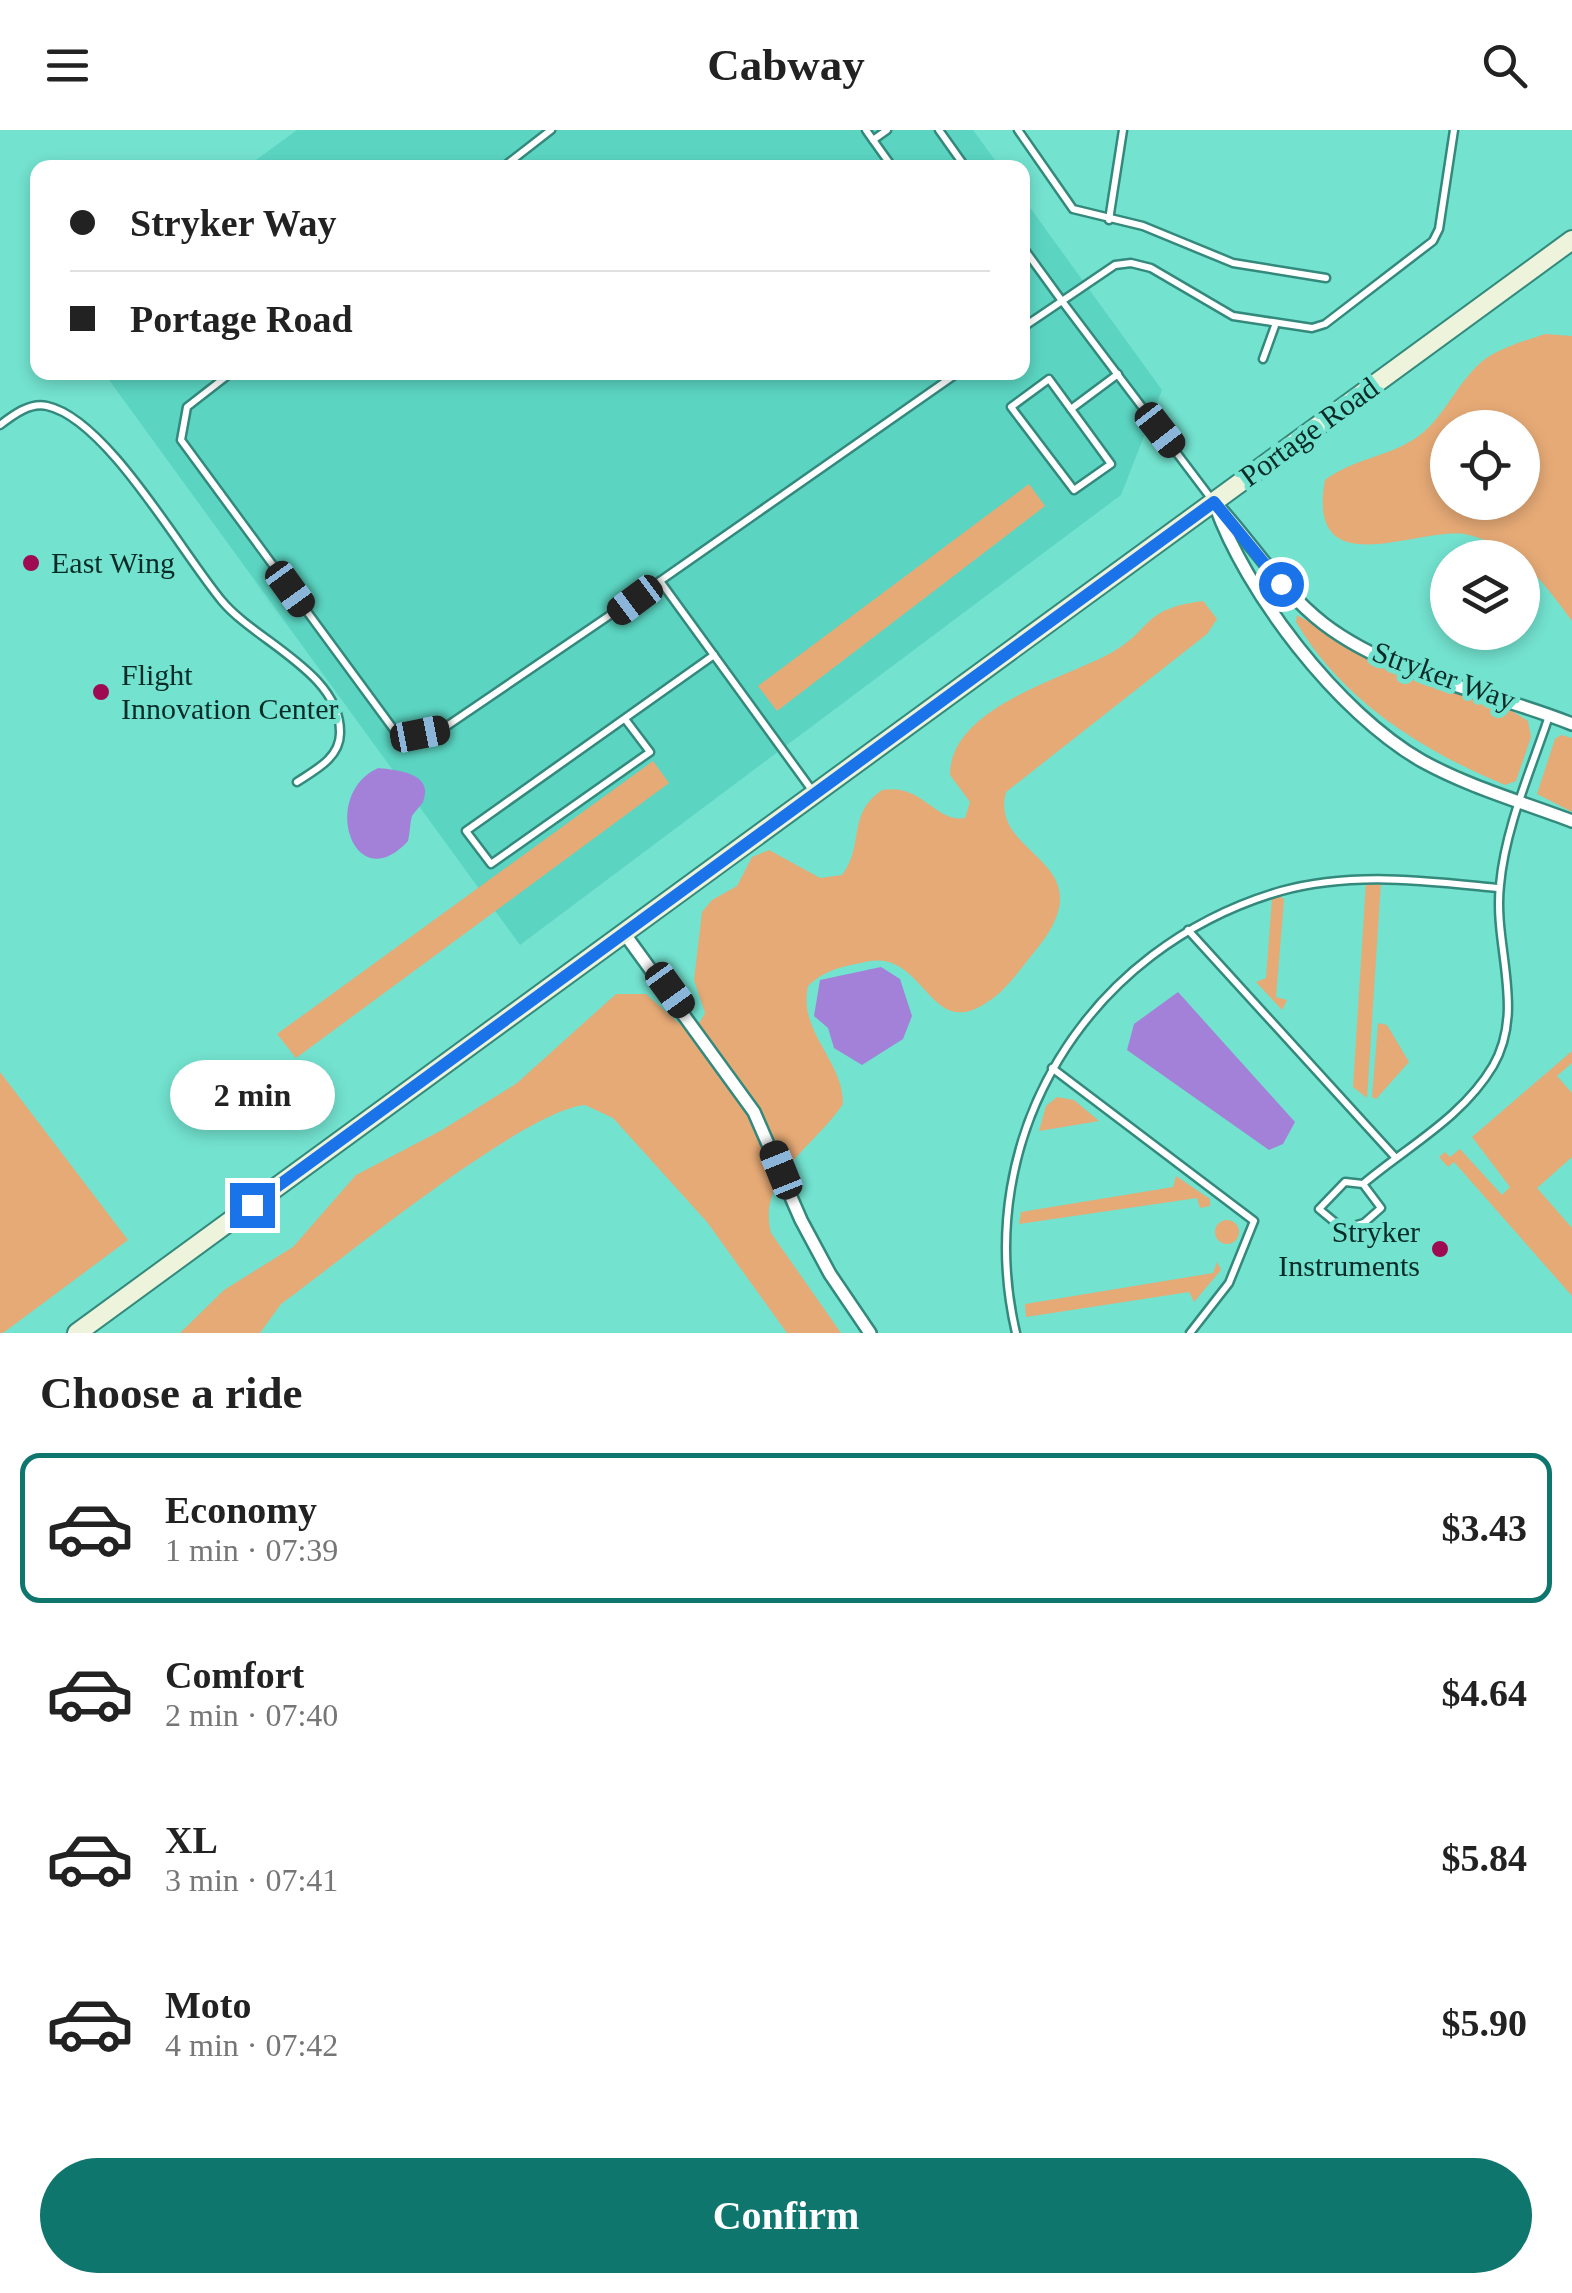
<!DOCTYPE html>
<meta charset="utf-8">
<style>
:root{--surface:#fff;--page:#f2f2f2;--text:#222;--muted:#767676;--line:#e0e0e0;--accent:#0f766e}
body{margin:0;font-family:"Times New Roman",serif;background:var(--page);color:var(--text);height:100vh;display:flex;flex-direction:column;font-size:38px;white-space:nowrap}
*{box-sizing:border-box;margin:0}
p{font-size:32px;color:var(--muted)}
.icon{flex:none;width:55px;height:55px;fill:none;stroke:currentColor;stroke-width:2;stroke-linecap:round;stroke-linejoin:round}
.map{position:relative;height:1203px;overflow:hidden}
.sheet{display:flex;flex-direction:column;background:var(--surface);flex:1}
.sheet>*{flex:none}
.banner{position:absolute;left:30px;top:30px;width:1000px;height:220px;border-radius:20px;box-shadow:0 5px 15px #0003;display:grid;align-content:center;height:220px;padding:0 40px;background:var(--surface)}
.buttons{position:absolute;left:1430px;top:280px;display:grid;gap:20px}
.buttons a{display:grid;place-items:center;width:110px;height:110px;border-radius:50%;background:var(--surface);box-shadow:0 5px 15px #0003;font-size:50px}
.end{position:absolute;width:45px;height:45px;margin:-22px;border:12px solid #1a73e8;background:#fff;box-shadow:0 0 0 5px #fff}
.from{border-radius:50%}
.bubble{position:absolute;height:70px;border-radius:35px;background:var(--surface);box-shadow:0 5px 15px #0003;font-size:32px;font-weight:600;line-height:70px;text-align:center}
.car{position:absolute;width:30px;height:60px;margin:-30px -15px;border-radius:12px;box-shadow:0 0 8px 2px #0007;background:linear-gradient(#222 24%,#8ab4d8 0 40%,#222 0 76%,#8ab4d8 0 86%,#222 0)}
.banner b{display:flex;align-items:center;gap:35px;height:95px;font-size:38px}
.banner b+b{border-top:2px solid var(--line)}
.banner i{width:25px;height:25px;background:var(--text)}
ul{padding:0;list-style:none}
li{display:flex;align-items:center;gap:30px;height:150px;margin:0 20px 15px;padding:0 20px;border:5px solid transparent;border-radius:20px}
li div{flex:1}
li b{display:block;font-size:38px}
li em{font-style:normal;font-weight:600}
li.on{border-color:var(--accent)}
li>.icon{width:90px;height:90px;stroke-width:1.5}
h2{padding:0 40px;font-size:45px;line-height:120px}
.action{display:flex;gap:20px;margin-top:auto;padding:20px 40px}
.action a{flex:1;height:115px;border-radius:60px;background:var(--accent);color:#fff;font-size:40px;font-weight:600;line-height:115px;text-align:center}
header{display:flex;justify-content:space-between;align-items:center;height:130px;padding:0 40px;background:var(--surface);font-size:45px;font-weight:600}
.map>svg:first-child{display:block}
.built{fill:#5bd5c2}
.green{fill:#e6aa76;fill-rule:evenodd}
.water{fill:#a381d8}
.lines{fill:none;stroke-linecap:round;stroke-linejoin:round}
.service-casing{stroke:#33897c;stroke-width:11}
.minor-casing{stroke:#33897c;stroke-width:16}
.secondary-casing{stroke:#33897c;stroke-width:22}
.service{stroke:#fff;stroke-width:6}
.minor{stroke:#fff;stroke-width:11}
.secondary{stroke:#eef4db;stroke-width:18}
.route{stroke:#1a73e8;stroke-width:12}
.poi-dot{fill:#9f0b52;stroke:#73e2cf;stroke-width:4}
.labels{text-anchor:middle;stroke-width:10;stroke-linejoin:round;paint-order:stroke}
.street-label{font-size:30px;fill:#072c27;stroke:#73e2cf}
.poi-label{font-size:30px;fill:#072c27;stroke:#73e2cf;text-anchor:start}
</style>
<header><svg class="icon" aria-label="menu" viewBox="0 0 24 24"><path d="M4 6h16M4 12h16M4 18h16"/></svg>Cabway<svg class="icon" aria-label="search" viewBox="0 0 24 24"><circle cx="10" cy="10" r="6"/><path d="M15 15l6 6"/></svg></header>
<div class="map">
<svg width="1572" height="1203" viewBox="0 0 1572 1203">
<rect width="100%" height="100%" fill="#73e2cf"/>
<g class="built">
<polygon points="297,0 973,0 1000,37 245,38"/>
<polygon points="1023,68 1162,260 1121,365 520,815 104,243 1022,242"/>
</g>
<g class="green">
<path d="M1545,204L1572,206V491C1542,450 1518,418 1469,405C1423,393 1305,460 1325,350C1353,329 1387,327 1416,308C1442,290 1454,259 1476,237C1493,219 1522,212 1545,204ZM1448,298H1522V372H1448Z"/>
<polygon points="1029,354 1045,376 777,581 758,556"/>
<path d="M1203,471L1217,489L1207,504L1006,662C988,730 1115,729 1031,826C1018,842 1006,860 989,871C939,906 930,850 894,834C881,828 869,831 856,834C838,837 821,843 808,856C798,903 843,929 843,974C815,1016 757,1047 771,1103L841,1203H787L707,1092L613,988L585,975C524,980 340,1131 281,1174L260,1203H180L224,1160L293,1117L356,1045L442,1000L517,953L616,864H646L681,895H698L705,883L694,850L702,782L712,770L737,756L752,727L769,720L820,748L842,745C865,715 846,685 882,660C923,653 935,693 965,688L970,672L950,645C950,577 1064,549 1111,523C1154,499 1140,479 1203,471Z"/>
<path d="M1297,485L1366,525L1499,573L1528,591L1531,607L1516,651L1505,655C1421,620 1343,571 1296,492Z"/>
<polygon points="1561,605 1572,608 1572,682 1537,664 1555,609"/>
<polygon points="653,631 669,653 296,928 277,904"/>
<polygon points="1366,751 1381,752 1367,968 1353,957"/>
<polygon points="1280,765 1284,770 1276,867 1287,870 1282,880 1256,852 1266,848 1272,769"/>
<polygon points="1378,893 1387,895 1409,932 1376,969 1372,967"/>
<polygon points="1572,921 1572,933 1557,946 1572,963 1572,1027 1537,1058 1572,1098 1572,1166 1454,1032 1448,1037 1439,1027 1445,1022 1450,1027 1460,1019 1502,1065 1510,1057 1472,1007"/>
<polygon points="0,942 128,1110 3,1203 0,1203"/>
<polygon points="1057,967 1074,970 1099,991 1039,1001 1046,976"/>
<polygon points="1176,1046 1210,1069 1210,1076 1200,1078 1197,1068 1019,1094 1021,1082 1173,1057"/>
<circle cx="1227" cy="1102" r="12"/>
<polygon points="1217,1132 1221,1140 1194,1172 1189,1162 1026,1187 1025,1174 1213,1143"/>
</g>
<g class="water">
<path d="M378,638C397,640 435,643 423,672C420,677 415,681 412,686C410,692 410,703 408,711C354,770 319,665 378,638Z"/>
<polygon points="881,837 900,849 912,886 903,909 862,935 834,918 828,898 814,886 820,850"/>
<polygon points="1178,862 1295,992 1283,1014 1269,1020 1127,920 1134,894"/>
</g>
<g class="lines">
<g class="service-casing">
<g id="service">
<polyline points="866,0 873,10"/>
<polyline points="887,0 873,10 893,38"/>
<polyline points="939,0 966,38"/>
<polyline points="1018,0 1073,79 1143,96 1233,133 1326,148"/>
<polyline points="502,38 551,0"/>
<polyline points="1109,90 1123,0"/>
<polyline points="1022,116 1062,171 1022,198"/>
<polyline points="1263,229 1276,193"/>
<polyline points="232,242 187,277 181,310 400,608 441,600 660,451 814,663"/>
<polygon points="1049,249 1111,334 1074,360 1011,277"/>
<polyline points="1071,279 1118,244"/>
<path d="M0,295C13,285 30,272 47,276C107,289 181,422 222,471C255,511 341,543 340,603C340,628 315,640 297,652"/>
<polyline points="1213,371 1062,171 1115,135 1131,133 1151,138 1233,186 1312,198 1325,194 1433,111 1439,99 1454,0"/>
<polyline points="660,451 959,242"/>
<polyline points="625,589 650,622 491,734 466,701 714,525"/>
<polyline points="1188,800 1395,1027"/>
<polyline points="1052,938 1254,1091 1229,1153 1190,1203"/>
<path d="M1363,1054L1381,1078L1364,1093L1343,1099L1319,1079L1345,1052L1363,1054C1408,1016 1462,988 1493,936C1526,879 1493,816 1500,755C1505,698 1531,640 1549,586"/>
<path d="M1016,1203C970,1006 1088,817 1281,761C1353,741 1425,751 1499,758"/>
</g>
</g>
<g class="minor-casing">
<g id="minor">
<path d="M1214,372C1245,462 1338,583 1422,631C1469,657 1522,672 1572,691"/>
<path d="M1217,375C1253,414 1281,461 1324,494C1395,548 1491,561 1572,594"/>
<polyline points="624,803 754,982 801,1090 830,1144 870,1203"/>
</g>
</g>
<g class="secondary-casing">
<polyline id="secondary" points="77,1203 1572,110"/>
</g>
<use href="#service" class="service"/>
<use href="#minor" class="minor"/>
<use href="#secondary" class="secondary"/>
</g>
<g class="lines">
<polyline class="route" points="252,1075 1214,372 1281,454"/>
</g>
<g class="poi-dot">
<circle cx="31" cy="433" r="10"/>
<circle cx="101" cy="562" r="10"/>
<circle cx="1440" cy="1119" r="10"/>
</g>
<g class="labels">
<g class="street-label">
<text transform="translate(1309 302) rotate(-36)" y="10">Portage Road</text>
<text transform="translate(1444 546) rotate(20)" y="10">Stryker Way</text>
</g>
<g class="poi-label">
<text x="51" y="443">East Wing</text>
<text x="121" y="555">Flight<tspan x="121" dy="34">Innovation Center</tspan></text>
<text x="1420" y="1112" text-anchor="end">Stryker<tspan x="1420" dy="34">Instruments</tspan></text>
</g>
</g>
</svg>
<div class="buttons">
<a><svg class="icon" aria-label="locate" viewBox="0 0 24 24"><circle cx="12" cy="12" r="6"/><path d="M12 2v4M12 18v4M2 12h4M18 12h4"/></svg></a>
<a><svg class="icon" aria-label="layers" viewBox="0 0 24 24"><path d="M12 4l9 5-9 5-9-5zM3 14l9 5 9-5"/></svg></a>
</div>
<i class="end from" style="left:1281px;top:454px"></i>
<i class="end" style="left:252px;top:1075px"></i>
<div class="bubble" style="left:170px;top:930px;width:165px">2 min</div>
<i class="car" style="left:1160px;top:300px;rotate:142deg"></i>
<i class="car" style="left:290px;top:459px;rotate:144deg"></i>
<i class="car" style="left:635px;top:470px;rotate:233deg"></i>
<i class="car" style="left:420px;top:604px;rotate:79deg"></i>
<i class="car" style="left:670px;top:860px;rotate:144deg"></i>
<i class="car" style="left:781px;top:1040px;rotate:338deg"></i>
<div class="banner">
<b><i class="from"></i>Stryker Way</b>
<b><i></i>Portage Road</b>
</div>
</div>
<section class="sheet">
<h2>Choose a ride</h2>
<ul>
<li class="on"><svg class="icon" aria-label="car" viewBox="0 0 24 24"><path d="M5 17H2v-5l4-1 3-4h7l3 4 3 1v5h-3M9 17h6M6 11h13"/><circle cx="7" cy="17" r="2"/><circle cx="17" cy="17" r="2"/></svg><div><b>Economy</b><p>1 min · 07:39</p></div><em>$3.43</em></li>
<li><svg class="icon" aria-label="car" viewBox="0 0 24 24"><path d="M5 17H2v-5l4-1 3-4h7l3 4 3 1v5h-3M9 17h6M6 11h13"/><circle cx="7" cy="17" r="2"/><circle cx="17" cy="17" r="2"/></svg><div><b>Comfort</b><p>2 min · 07:40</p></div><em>$4.64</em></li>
<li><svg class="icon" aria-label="car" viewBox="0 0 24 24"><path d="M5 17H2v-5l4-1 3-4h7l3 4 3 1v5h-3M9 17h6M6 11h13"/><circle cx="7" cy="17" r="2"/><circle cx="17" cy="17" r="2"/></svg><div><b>XL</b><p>3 min · 07:41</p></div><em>$5.84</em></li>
<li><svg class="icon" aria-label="car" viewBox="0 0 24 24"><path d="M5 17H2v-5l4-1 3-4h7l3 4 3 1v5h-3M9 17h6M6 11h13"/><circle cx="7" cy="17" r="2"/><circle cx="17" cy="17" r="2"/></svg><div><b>Moto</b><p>4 min · 07:42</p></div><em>$5.90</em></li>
</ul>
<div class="action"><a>Confirm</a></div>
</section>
